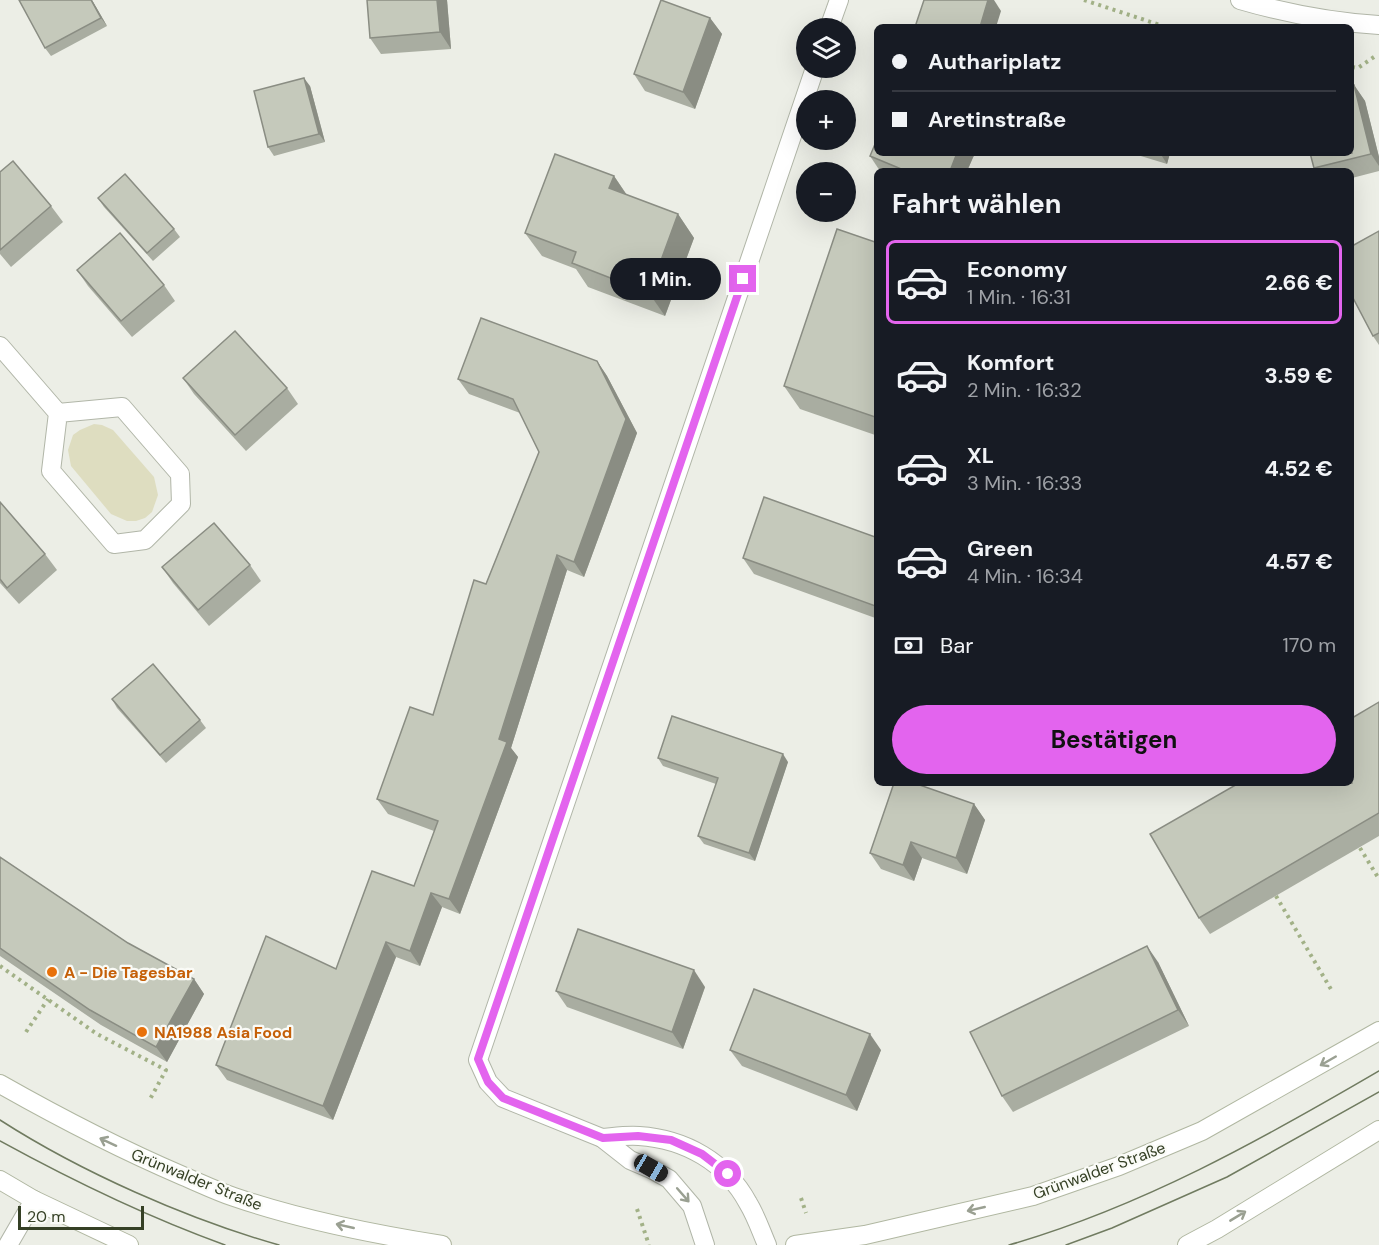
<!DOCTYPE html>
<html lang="de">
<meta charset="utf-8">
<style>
:root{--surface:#171b24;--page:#20242c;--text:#f1f3f6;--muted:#9ea1a6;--line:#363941;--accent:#e364ee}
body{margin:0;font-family:"DM Sans",sans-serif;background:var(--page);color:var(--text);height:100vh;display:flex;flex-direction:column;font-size:22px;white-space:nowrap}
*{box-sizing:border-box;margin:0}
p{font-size:20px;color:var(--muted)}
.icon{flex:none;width:33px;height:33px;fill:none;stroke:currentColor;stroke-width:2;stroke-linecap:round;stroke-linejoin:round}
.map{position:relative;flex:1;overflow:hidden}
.panel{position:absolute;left:874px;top:168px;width:480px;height:618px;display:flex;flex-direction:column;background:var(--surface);border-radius:9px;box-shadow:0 6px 24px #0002}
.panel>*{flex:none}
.banner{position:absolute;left:874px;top:24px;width:480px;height:132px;border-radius:9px;box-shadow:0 6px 24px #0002;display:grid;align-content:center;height:132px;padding:0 18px;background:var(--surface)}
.controls{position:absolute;left:796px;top:18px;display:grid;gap:12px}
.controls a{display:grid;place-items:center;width:60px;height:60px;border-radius:50%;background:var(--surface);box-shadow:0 6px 24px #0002;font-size:30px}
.scale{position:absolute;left:18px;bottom:15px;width:126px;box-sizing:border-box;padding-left:6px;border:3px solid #354025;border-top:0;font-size:16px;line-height:21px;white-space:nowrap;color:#354025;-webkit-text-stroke:4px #fafbf7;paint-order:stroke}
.end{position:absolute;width:27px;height:27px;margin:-14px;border:8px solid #e364ee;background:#fff;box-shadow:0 0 0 3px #fff}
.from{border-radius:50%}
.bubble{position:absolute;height:42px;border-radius:21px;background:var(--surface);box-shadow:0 6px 24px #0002;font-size:20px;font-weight:700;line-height:42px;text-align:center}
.car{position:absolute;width:18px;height:36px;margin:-18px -9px;border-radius:8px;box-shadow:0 0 4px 2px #0007;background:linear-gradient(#222 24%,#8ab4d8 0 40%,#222 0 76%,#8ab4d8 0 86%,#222 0)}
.banner b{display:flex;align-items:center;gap:21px;height:57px;font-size:22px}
.banner b+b{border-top:2px solid var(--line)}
.banner i{width:15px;height:15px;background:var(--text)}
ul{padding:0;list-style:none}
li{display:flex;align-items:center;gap:18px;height:84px;margin:0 12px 9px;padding:0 6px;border:3px solid transparent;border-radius:9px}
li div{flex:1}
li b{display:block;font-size:22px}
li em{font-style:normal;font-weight:700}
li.active{border-color:var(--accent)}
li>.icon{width:54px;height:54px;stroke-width:1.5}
h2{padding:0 18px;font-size:27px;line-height:72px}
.pay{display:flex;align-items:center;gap:15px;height:66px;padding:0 18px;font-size:22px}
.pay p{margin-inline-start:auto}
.primary-button{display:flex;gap:12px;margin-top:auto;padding:12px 18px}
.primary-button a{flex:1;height:69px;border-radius:36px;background:var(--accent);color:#111;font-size:24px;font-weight:700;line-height:69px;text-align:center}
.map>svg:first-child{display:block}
.green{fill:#deddc0}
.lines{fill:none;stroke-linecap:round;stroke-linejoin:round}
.street-casing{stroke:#b1b6a8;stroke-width:20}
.secondary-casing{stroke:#b0b7a1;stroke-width:20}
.path{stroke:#a2b187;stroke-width:4;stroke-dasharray:3 4.5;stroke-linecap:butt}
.street{stroke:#fff;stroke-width:18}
.secondary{stroke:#fff;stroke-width:18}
.tram{stroke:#707b60;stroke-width:1.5}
.wall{fill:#a9ada1}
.shaded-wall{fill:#8a8d83}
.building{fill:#c5c9bb;stroke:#8a8d83;stroke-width:1.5}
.oneway{stroke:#9aa092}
.route{stroke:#e364ee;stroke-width:8}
.food-dot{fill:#e8710a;stroke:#fafbf7;stroke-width:2}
.labels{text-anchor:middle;stroke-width:4.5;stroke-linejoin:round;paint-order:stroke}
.food-label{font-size:16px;font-weight:bold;fill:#c56008;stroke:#fafbf7;text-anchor:start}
.street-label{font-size:16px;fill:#354025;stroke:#fafbf7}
</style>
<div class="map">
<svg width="1379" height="1245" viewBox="0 0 1379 1245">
<rect width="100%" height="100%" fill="#eceee6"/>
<polygon class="green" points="94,424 102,425 113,430 154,477 158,495 152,512 145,518 136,521 127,521 111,514 71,466 68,450 73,435 80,430"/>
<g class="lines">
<g class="street-casing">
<g id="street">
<path d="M1240,0C1288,14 1329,22 1379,25"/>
<polyline points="829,28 839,0"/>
<polyline points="0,346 58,413 51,471 114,544 145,540 181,504 180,474 122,407 58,413"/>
<path d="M602,1138C614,1137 627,1135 639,1136C685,1139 726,1162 748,1203C756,1216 761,1231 767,1245"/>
<polyline points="8,1245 34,1200"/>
<polyline points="705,1245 692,1206 669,1179 651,1169 630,1160 602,1138 503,1098 488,1082 478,1060 815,68"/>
</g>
</g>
<g class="secondary-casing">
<g id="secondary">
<path d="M0,1084C60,1118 120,1149 183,1176C200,1183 216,1191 234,1197C301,1220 372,1234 442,1245"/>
<polyline points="0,1180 34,1200 129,1245"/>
<polyline points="795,1245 865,1235 1033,1196 1119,1166 1202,1131 1379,1031"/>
<polyline points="1187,1245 1217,1229 1379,1130"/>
</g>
</g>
<g class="path">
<polyline points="1084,0 1166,27"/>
<polyline points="1352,67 1358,68 1374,57"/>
<polyline points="1360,848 1379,879"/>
<polyline points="1276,896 1332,991"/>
<polyline points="0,966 97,1034 166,1070 149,1101"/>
<polyline points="26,1032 48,999"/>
<polyline points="801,1198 806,1213"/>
<polyline points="637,1209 649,1245"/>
</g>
<use href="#street" class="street"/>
<use href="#secondary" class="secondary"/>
<g class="tram">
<path d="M0,1120C81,1172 187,1219 279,1245"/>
<path d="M0,1141C73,1181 147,1217 225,1245"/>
<path d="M1009,1245C1141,1207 1261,1140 1379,1071"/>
<polyline points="1066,1245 1112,1228 1227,1177 1379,1092"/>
</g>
</g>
<g class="wall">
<polygon points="92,0 107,26 51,56 45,48"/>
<polygon points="447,0 451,49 381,54 370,38"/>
<polygon points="710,18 722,34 695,109 645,91 634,74"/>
<polygon points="1354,85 1365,101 1379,157 1379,171 1352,178 1352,171 1316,171 1314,168"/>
<polygon points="310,86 325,142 274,156 268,147"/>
<polygon points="878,153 975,153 967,171 880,171 870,156"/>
<polygon points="1131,153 1170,153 1167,164"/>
<polygon points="0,172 51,206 63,222 11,267 0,254"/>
<polygon points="614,176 627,195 678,214 694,238 665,316 588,287 576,269 542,256 525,233"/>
<polygon points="98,198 174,229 180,237 153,261 104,207"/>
<polygon points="1379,231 1379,345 1373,336"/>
<polygon points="878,243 878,436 800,409 784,386"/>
<polygon points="77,270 164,285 175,301 132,337 88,286"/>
<polygon points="597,361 607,376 637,433 584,577 567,570 511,748 518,757 460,914 442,907 420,966 396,957 333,1120 227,1080 216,1065 336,969 414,886 434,831 388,814 377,799 433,715 539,452 520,413 469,394 458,379"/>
<polygon points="183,378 287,388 298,404 246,451 194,394"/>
<polygon points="0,502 45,554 57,570 19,604 0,583"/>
<polygon points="878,538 878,619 754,574 743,558"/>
<polygon points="250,565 261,581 209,626 173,583 162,567"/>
<polygon points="112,699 200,720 206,728 166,763 117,708"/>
<polygon points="1379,702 1379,836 1210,934 1199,918"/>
<polygon points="658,758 788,762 755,861 704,844 698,836 716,784 663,766"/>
<polygon points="974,804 985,820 967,874 922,858 914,881 881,869 870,853"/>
<polygon points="0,857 128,943 194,979 204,994 167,1062 101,1025 0,956"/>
<polygon points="1158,962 1189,1026 1013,1112 1002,1096"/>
<polygon points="705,987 683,1049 567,1007 556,991"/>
<polygon points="730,1050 881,1050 857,1111 742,1066"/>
</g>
<g class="shaded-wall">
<polygon points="91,0 92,0 107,26 101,18"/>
<polygon points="437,0 447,0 451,49 440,32"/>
<polygon points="988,0 994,0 1001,11 996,27 980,27"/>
<polygon points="710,18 722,34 695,109 683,92"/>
<polygon points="304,78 310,86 325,142 319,134"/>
<polygon points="1354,85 1365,101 1379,157 1379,166 1371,154"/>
<polygon points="957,153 975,153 967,171 950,171"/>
<polygon points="1160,153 1170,153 1167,164"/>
<polygon points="614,176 630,200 609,188"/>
<polygon points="678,214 694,238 665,316 649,293"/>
<polygon points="597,361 607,376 637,433 584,577 574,562"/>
<polygon points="557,555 567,570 511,748 518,757 460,914 449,899"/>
<polygon points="783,754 788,762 755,861 749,853"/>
<polygon points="974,804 985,820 967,874 956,858"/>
<polygon points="911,842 922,858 914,881 903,865"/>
<polygon points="431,893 442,907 420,966 410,951"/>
<polygon points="386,942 396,957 333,1120 323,1106"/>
<polygon points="1147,946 1158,962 1189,1026 1178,1010"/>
<polygon points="694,970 705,987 683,1049 672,1032"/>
<polygon points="194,979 204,994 167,1062 156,1047"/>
<polygon points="870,1034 881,1050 857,1111 846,1095"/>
</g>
<g class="building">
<polygon points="19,0 91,0 101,18 45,48"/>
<polygon points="367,0 437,0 440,32 370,38"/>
<polygon points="661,0 710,18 683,92 634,74"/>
<polygon points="924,0 988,0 980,27 915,27"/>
<polygon points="304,78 319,134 268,147 254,91"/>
<polygon points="1354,85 1371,154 1314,168 1310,153 1352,153 1352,86"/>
<polygon points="878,137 878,153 957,153 950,171 906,171 870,156"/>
<polygon points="555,154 614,176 609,188 678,214 649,293 572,263 576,252 525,233"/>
<polygon points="13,161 51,206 0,250 0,172"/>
<polygon points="125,174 174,229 147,253 98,198"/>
<polygon points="837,229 878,243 878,418 784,386"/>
<polygon points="1379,231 1379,333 1373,336 1352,296 1352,246"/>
<polygon points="120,233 164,285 121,321 77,270"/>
<polygon points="481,318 597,361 626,419 574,562 557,555 499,739 507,742 449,899 431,893 410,951 386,942 323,1106 216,1065 266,936 336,969 372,871 414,886 438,821 377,799 410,707 433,715 474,580 486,584 539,452 513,399 458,379"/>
<polygon points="235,331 287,388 235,435 183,378"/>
<polygon points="764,497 878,538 878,607 743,558"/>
<polygon points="0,502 45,554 7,588 0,579"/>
<polygon points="214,523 250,565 198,610 162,567"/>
<polygon points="153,664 200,720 160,755 112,699"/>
<polygon points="1379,702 1379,813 1199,918 1150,834 1239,783 1352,783 1352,718"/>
<polygon points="672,716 783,754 749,853 698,836 718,778 658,758"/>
<polygon points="894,783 914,783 974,804 956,858 911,842 903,865 870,853"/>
<polygon points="0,857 128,943 194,979 156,1047 90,1010 0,948"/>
<polygon points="578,929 694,970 672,1032 556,991"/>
<polygon points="1147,946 1178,1010 1002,1096 970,1032"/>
<polygon points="754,989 870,1034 846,1095 730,1050"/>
</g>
<defs><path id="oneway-shaft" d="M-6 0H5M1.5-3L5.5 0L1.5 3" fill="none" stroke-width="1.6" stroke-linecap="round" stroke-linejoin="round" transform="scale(1.5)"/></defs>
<g class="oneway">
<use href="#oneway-shaft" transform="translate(1328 1061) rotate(150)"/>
<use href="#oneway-shaft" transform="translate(108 1142) rotate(-155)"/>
<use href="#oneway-shaft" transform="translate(683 1195) rotate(49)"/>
<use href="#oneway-shaft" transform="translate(976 1209) rotate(167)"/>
<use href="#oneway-shaft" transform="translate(1238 1216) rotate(-31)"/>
<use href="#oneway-shaft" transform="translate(345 1226) rotate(-167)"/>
</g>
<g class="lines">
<polyline class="route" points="728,1174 702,1154 671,1140 638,1136 603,1138 503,1098 488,1082 478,1059 743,279"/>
</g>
<g class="food-dot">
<circle cx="52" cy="972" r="6"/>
<circle cx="142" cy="1032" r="6"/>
</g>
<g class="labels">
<g class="food-label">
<text x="64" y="978">A - Die Tagesbar</text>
<text x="154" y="1038">NA1988 Asia Food</text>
</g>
<g class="street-label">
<text transform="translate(1099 1170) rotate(-20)" y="6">Grünwalder Straße</text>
<text transform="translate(197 1179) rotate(22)" y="6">Grünwalder Straße</text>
</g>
</g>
</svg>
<div class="controls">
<a><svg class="icon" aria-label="layers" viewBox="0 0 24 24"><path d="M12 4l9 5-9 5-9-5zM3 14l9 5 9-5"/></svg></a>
<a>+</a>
<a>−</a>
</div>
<div class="scale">20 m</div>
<i class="end from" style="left:728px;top:1174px"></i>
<i class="end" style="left:743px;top:279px"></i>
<div class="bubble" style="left:610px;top:258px;width:111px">1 Min.</div>
<i class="car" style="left:651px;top:1168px;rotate:120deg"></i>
<div class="banner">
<b><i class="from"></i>Authariplatz</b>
<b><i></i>Aretinstraße</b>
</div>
<section class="panel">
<h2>Fahrt wählen</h2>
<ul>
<li class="active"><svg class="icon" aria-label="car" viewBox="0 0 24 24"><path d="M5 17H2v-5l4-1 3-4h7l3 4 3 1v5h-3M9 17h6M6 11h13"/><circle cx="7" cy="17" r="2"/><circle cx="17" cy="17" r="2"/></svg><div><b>Economy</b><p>1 Min. · 16:31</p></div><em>2.66 €</em></li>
<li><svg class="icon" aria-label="car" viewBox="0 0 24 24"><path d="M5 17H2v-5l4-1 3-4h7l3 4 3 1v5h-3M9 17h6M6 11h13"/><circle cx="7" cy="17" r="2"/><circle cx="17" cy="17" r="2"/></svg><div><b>Komfort</b><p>2 Min. · 16:32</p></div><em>3.59 €</em></li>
<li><svg class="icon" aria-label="car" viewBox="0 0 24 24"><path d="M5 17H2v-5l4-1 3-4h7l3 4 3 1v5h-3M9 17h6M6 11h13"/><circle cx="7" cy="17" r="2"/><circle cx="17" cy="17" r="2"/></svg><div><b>XL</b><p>3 Min. · 16:33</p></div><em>4.52 €</em></li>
<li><svg class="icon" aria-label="car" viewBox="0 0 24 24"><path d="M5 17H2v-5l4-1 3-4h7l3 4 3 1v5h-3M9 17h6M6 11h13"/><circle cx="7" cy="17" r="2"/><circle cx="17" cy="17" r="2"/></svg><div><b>Green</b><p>4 Min. · 16:34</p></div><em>4.57 €</em></li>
</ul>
<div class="pay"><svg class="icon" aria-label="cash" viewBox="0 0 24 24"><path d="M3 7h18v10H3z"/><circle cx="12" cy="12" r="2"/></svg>Bar<p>170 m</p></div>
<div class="primary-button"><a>Bestätigen</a></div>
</section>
</div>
